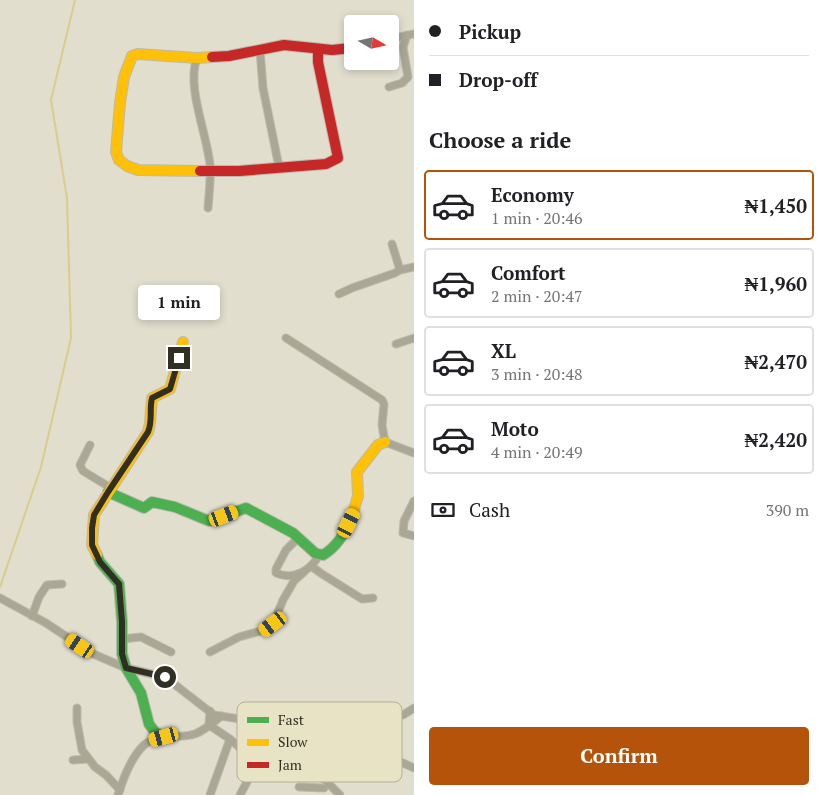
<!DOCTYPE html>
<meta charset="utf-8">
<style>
:root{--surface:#fff;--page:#f2f2f2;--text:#202124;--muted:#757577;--line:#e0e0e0;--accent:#b45309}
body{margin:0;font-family:"PT Serif",serif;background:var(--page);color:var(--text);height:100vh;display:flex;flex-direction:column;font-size:19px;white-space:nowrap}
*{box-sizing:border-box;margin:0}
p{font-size:16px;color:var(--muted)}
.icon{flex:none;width:28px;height:28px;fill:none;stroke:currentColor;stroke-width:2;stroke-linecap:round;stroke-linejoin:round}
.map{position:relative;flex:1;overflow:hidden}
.drawer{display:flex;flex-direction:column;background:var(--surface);width:410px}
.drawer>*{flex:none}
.banner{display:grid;align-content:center;height:110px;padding:0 15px;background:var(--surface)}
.needle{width:32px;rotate:99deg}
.buttons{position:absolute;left:344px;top:15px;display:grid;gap:10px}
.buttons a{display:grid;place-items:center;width:55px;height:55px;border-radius:5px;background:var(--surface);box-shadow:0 2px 8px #0003;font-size:25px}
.end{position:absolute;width:22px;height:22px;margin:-11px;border:6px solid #312f24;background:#fff;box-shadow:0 0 0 2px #fff}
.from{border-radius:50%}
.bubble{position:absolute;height:35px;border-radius:5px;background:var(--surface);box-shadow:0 2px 8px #0003;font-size:16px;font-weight:700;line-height:35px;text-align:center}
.car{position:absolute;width:15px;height:30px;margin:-15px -8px;border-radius:6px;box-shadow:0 0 4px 1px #0007;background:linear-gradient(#f5c518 24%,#345 0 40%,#f5c518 0 76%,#345 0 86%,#f5c518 0)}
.banner b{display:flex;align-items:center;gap:18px;height:48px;font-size:19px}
.banner b+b{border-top:1px solid var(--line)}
.banner i{width:12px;height:12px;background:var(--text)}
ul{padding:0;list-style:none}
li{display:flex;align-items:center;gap:15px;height:70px;margin:0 10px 8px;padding:0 5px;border:2px solid var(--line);border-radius:5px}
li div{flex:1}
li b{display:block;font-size:19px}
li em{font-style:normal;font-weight:700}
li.selected{border-color:var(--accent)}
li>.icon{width:45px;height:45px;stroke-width:1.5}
h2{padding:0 15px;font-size:22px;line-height:60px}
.pay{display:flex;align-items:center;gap:12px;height:55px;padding:0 15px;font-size:19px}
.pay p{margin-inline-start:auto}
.primary-button{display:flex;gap:10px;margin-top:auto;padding:10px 15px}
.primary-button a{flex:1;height:58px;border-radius:5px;background:var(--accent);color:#fff;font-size:20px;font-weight:700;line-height:58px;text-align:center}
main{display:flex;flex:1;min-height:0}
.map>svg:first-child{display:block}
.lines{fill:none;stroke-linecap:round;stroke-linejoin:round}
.stream{stroke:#dacc8c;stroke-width:2}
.street-casing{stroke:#bcbaae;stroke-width:9}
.fast-casing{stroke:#bcbaae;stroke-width:12}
.slow-casing{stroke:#bcbaae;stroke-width:12}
.jam-casing{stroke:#bcbaae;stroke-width:12}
.street{stroke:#aba795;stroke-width:7}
.fast{stroke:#4caf50;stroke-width:10}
.slow{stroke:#ffc107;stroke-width:10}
.jam{stroke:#c62828;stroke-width:10}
.route{stroke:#312f24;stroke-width:6}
.key{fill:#e9e3c6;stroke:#b2ad95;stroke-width:1}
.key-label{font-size:14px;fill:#312f24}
</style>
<main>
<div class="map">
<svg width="414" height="795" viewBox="0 0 414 795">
<rect width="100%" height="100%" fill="#e1dece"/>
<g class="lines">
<polyline class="stream" points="0,587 41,467 71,338 67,198 51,100 75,0"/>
<g class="street-casing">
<g id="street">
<polyline points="390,39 414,34"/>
<polyline points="260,50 263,88 279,167"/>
<path d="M197,58C186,86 207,134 210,165C211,179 209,194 208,208"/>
<polyline points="389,87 402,83 408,77 403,47 407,35"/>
<polyline points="392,244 400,270"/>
<polyline points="339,294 352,288 395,273 400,270 414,267"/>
<polyline points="286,338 382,400 384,404 382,425 385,442 414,453"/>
<polyline points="396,344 414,338"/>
<polyline points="90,445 80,465 83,471 111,488"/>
<polyline points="414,501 404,521 403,533 414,536"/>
<path d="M298,538L286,550L276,569V573C294,581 311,570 319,555"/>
<polyline points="311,566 322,574 362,599 373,598"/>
<polyline points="0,598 46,623 91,653 126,668 165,677 214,715 259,722 272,728 282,737 340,795"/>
<polyline points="32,616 39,597 47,585 62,584"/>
<polyline points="122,639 141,637 171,652"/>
<polyline points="210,652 239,637 264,630 273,624 283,600 294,581 304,572"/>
<polyline points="77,708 77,722 82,750 95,767 106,775 120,790"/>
<polyline points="210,711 209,725 230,739 257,763 240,795"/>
<polyline points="403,715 414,708"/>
<polyline points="346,731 392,758 414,768"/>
<polyline points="73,760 88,759"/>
<polyline points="310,765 322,763 352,735"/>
<polyline points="299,787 324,788"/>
<path d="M118,795C123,779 130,759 143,746C156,733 178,739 195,734C205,730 213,723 221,716"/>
<polyline points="210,795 230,739"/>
</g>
</g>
<g class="fast-casing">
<g id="fast">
<path d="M108,492L144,508L152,502L175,507L209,521L246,508L293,533L315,553L323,555C338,546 346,532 352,516"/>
<polyline points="97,555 100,562 119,584 122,622 122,654 126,668 141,693 149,724 155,732 164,737"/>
</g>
</g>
<g class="slow-casing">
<g id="slow">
<polyline points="200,171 138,170 127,166 119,160 116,152 120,103 124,77 132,56 138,54 197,58 212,57"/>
<polyline points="352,516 358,496 357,472 378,445 385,442"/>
<polyline points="97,555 92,545 94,515 148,432 150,423 152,398 170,389 183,342"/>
</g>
</g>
<g class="jam-casing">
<g id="jam">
<polyline points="212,57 229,56 284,45 332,50 352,48"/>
<polyline points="200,171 239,171 326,164 338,158 318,62 318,49"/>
</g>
</g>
<use href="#street" class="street"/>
<use href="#fast" class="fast"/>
<use href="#slow" class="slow"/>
<use href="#jam" class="jam"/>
</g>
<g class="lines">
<path class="route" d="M165,677L126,668L122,654V622L119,584L100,562L92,545V528L94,515L108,492L148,432C153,420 149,410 152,398L170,389L179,358"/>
</g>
<rect x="237" y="702" width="165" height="80" rx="8" class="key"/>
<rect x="247" y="717" width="22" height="6" fill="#4caf50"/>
<rect x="247" y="739" width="22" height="7" fill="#ffc107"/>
<rect x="247" y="762" width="22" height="6" fill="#c62828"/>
<g class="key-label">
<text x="278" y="725">Fast</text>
<text x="278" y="747">Slow</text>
<text x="278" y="770">Jam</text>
</g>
</svg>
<div class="buttons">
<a><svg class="needle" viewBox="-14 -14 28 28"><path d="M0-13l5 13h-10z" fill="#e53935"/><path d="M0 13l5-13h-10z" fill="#757577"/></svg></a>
</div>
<i class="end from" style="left:165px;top:677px"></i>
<i class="end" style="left:179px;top:358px"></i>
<div class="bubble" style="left:138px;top:285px;width:82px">1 min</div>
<i class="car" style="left:224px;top:516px;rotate:69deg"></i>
<i class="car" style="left:349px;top:523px;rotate:26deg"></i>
<i class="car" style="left:273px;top:624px;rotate:233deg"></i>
<i class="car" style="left:80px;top:646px;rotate:304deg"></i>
<i class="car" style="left:164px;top:737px;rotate:255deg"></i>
</div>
<section class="drawer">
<div class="banner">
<b><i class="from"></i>Pickup</b>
<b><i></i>Drop-off</b>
</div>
<h2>Choose a ride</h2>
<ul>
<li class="selected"><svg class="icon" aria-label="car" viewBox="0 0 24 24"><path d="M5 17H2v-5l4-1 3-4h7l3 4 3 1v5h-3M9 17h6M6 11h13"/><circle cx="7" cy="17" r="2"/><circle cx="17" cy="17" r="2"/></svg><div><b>Economy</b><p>1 min · 20:46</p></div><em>₦1,450</em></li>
<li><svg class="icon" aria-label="car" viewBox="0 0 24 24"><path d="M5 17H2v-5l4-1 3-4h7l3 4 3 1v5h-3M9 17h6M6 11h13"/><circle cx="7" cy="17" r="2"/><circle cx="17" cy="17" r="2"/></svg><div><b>Comfort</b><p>2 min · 20:47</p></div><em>₦1,960</em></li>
<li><svg class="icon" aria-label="car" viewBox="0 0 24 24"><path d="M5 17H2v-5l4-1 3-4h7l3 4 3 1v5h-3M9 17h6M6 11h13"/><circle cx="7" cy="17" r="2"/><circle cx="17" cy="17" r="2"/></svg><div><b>XL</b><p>3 min · 20:48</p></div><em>₦2,470</em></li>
<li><svg class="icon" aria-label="car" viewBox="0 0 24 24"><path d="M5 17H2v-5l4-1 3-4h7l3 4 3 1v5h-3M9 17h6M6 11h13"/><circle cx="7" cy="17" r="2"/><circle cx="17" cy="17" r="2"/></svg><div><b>Moto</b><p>4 min · 20:49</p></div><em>₦2,420</em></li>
</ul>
<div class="pay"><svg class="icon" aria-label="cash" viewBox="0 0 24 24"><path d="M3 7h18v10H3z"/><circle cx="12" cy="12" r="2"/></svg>Cash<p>390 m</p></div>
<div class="primary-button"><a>Confirm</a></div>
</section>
</main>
